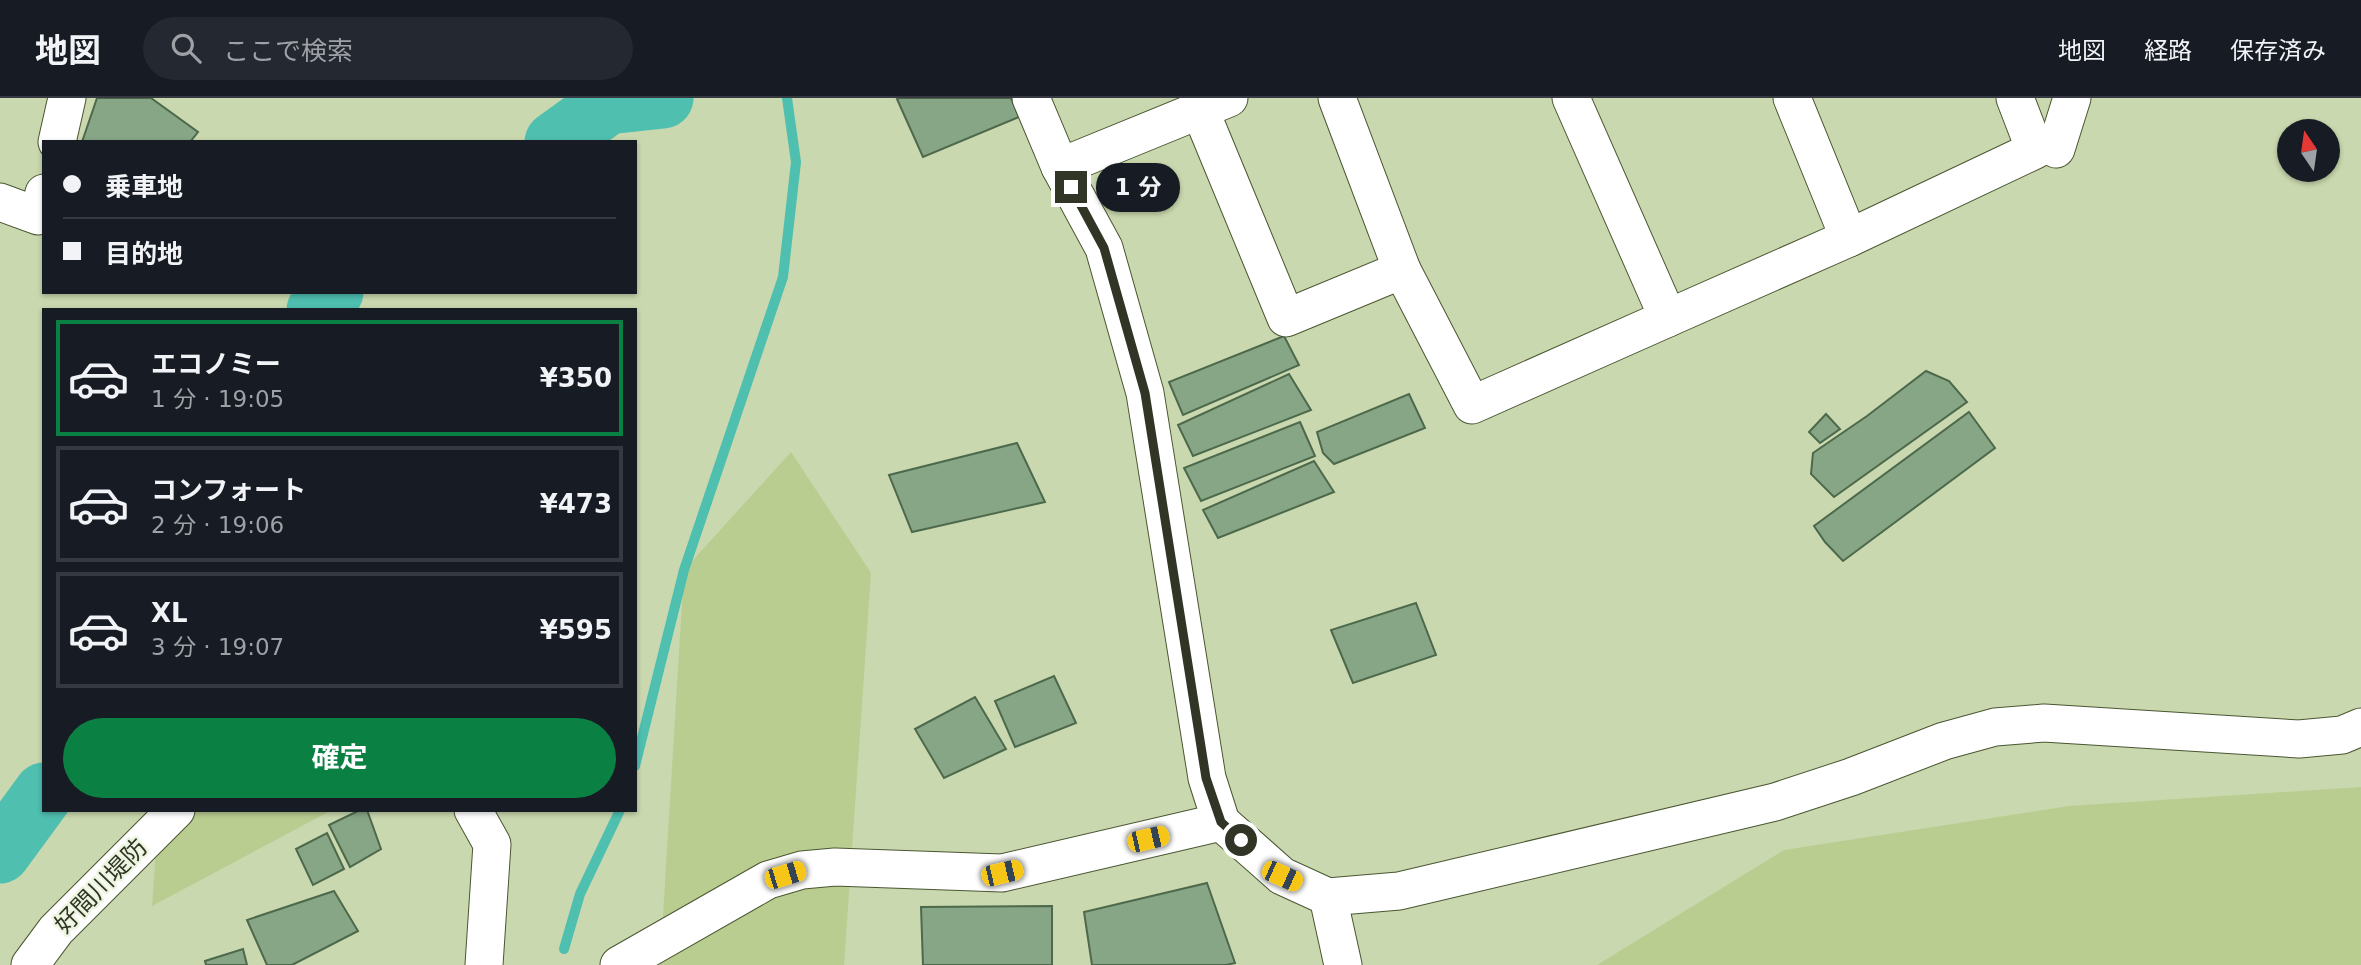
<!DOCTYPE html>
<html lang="ja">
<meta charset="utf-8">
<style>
:root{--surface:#171b24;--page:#242831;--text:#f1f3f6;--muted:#9ea1a6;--line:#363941;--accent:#0b8043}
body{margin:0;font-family:"DejaVu Sans","Noto Sans JP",sans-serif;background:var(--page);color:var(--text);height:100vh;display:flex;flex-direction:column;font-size:26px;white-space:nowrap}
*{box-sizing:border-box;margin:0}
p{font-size:23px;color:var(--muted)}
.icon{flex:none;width:38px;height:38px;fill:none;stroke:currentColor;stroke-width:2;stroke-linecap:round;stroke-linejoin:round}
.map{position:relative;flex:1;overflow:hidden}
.side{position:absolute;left:42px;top:210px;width:595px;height:504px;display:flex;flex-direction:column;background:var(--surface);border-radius:0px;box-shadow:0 2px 5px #0004}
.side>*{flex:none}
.top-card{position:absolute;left:42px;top:42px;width:595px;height:154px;border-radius:0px;box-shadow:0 2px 5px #0004;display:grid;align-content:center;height:154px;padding:0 21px;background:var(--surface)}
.needle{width:46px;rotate:347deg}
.buttons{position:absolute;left:2277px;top:21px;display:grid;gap:14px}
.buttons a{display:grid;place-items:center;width:63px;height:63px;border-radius:50%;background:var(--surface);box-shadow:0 2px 5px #0004;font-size:35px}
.end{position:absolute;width:32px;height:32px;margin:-16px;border:9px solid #303525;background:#fff;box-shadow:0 0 0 4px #fff}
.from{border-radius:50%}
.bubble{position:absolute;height:49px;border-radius:24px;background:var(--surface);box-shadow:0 2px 5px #0004;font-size:23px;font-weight:700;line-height:49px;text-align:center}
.car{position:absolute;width:21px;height:42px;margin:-21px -10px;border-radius:9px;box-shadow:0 0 5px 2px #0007;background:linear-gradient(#f5c518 24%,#345 0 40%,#f5c518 0 76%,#345 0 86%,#f5c518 0)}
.top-card b{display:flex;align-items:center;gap:24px;height:66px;font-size:26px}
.top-card b+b{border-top:2px solid var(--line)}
.top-card i{width:18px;height:18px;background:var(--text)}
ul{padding:12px 0 0;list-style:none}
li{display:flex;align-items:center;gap:21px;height:116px;margin:0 14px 10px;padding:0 7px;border:4px solid var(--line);border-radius:0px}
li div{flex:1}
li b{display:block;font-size:26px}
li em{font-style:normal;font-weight:700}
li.active{border-color:var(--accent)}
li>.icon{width:63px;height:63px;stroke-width:1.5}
.cta{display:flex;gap:14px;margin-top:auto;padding:14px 21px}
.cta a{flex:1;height:80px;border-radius:42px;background:var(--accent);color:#fff;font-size:28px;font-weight:700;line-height:80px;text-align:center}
header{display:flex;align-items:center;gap:42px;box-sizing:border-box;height:98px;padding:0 35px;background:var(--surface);border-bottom:2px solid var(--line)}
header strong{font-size:33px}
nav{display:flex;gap:38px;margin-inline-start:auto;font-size:24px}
.search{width:490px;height:63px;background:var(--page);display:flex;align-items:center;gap:18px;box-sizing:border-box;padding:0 24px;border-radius:38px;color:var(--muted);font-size:26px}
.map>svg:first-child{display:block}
.green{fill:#b9cd90}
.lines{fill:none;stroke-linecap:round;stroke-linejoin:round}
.stream{stroke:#4fbfb0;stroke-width:10}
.river{stroke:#4fbfb0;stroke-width:61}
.building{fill:#87a686;stroke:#4d694b;stroke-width:2}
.minor-casing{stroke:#4a5632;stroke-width:39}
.minor{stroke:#fff;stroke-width:37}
.route{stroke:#303525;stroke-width:9}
.labels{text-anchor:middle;stroke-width:5;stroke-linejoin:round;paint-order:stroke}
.street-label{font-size:24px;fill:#303525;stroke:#edf5e0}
</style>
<header>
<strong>地図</strong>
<div class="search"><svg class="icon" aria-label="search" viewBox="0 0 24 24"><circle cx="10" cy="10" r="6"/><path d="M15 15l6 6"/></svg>ここで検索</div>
<nav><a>地図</a><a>経路</a><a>保存済み</a></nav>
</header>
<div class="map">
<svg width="2361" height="867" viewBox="0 0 2361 867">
<rect width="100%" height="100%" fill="#c9d8ae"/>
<g class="green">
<polygon points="791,354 871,475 844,867 660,867 684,472"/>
<polygon points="2361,689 2361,867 1597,867 1784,752 2069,708"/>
<polygon points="159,712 332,712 152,808"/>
</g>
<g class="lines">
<g class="stream">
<polyline points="635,668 684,472 783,179 796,64 787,0"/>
<polyline points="564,851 580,796 620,712"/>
</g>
<g class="river">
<polyline points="555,44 608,6 663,0"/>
<polyline points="317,212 333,194"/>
<polyline points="0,755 44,695"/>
</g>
</g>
<g class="building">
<polygon points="97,0 151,0 198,34 190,44 82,44"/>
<polygon points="900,0 1011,0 1019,19 923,59 897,1"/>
<polygon points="1284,238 1299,267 1183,317 1169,284"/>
<polygon points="1926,273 1949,283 1967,304 1834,399 1811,376 1813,355 1867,318"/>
<polygon points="1289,276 1311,312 1193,358 1178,327"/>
<polygon points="1409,296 1425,330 1334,366 1323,355 1317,334"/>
<polygon points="1969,314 1995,350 1843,463 1825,444 1814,428"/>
<polygon points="1826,316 1840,331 1820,345 1809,334"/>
<polygon points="1300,324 1315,358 1201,403 1184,370"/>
<polygon points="1017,345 1045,404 912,434 889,377"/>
<polygon points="1314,363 1334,394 1218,440 1203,412"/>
<polygon points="1416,505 1436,557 1353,585 1331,532"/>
<polygon points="1054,578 1076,625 1015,649 995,603"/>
<polygon points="975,599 1006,651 944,680 915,631"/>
<polygon points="360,712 367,712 381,751 350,769 329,727"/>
<polygon points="327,735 344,771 313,787 296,751"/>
<polygon points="1207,785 1235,865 1226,867 1092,867 1084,814"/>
<polygon points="334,793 358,833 292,867 267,867 247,822"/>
<polygon points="1052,808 1052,867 923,867 921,809"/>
<polygon points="243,851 247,867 206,867 205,863"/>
</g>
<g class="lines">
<g class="minor-casing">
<g id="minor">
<polyline points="1031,0 1060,69 1104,150 1145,295 1207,680 1221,724 1282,778 1328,799 1399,793 1775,704 1851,679 1944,643 1995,629 2044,625 2299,641 2342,637 2361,629"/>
<polyline points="1337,0 1402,172"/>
<polyline points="1200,12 1286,220 1402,172 1472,307 1668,220 1571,0"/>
<polyline points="57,44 67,0"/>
<polyline points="2056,51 2072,0"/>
<polyline points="1060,69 1229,0"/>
<polyline points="0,104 38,118 44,95"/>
<polyline points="1849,140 2035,52 2015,0"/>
<polyline points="1668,220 1849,140 1792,0"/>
<polyline points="473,712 492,746 484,867"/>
<polyline points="1328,799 1343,867"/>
<polyline points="30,867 56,832 176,712"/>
<polyline points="619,867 768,782 802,772 835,769 1002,775 1221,724"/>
</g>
</g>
<use href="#minor" class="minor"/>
</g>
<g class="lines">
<polyline class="route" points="1071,89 1104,150 1145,295 1206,680 1221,724 1241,742"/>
</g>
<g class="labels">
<g class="street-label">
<text transform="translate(101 788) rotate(-46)" y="8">好間川堤防</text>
</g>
</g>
</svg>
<div class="buttons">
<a><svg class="needle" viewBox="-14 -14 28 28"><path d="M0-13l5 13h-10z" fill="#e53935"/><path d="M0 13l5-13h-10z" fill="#9ea1a6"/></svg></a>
</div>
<i class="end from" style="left:1241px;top:742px"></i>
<i class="end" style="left:1071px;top:89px"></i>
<div class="bubble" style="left:1096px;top:65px;width:84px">1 分</div>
<i class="car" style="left:1148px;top:741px;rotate:77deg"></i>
<i class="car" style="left:1002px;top:775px;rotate:77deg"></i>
<i class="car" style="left:785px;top:777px;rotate:73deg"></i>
<i class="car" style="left:1282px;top:778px;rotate:114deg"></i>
<div class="top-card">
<b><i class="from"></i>乗車地</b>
<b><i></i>目的地</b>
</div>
<section class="side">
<ul>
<li class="active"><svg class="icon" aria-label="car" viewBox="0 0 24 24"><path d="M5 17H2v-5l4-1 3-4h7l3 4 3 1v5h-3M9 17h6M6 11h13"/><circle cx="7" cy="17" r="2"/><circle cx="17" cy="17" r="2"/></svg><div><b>エコノミー</b><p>1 分 · 19:05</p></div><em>¥350</em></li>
<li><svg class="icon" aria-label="car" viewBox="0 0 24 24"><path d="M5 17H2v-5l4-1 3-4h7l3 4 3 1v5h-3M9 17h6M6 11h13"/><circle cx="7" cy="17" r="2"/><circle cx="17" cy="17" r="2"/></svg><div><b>コンフォート</b><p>2 分 · 19:06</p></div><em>¥473</em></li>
<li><svg class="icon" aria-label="car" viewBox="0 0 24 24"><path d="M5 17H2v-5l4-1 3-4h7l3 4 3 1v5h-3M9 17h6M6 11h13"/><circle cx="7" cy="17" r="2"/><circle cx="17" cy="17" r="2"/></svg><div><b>XL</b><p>3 分 · 19:07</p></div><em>¥595</em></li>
</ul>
<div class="cta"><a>確定</a></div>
</section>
</div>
